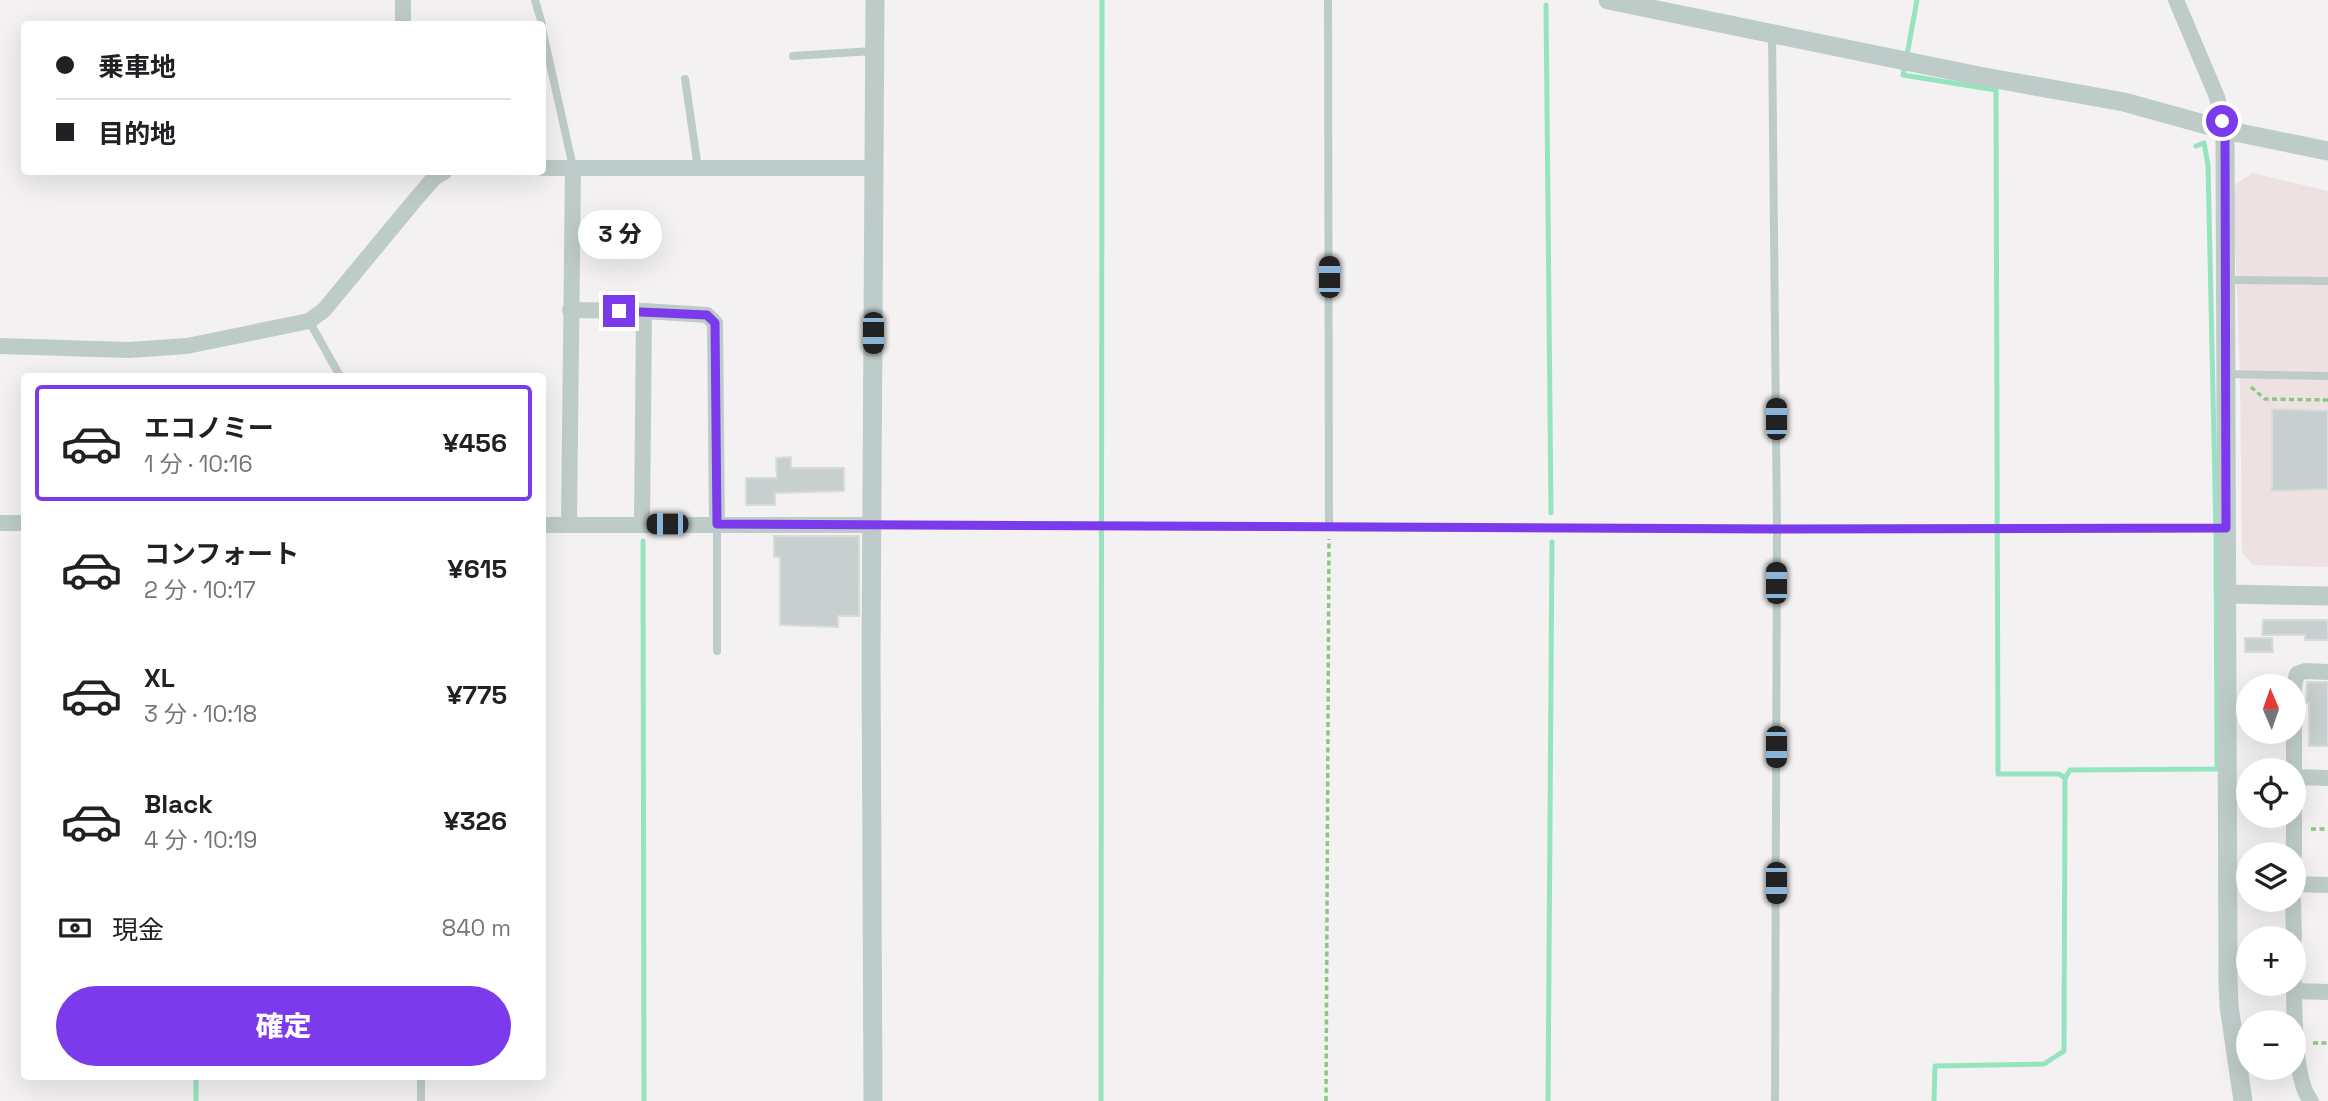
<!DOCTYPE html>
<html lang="ja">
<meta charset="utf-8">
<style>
:root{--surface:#fff;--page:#f2f2f2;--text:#202124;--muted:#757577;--line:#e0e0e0;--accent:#7c3aed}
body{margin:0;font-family:"Space Grotesk","Noto Sans JP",sans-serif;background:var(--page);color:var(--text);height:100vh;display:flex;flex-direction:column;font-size:26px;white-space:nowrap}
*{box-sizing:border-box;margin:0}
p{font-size:23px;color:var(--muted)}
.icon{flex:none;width:38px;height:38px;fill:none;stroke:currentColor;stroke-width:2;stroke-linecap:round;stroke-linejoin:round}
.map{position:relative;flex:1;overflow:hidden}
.details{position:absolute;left:21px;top:373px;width:525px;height:707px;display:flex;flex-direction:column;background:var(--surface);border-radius:7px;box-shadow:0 7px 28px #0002}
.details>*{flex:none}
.guide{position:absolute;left:21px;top:21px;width:525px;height:154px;border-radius:7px;box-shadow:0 7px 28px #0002;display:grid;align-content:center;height:154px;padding:0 35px;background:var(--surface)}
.needle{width:46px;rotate:358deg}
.tools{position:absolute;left:2236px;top:674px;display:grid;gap:14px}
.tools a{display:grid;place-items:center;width:70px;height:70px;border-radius:50%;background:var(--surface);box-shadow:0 7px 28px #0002;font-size:35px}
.end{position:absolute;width:32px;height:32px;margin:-16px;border:9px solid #7c3aed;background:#fff;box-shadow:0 0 0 4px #fff}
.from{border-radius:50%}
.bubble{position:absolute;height:49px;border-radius:24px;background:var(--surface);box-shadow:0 7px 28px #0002;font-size:23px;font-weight:800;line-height:49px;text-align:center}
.car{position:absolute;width:21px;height:42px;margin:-21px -10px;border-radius:9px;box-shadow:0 0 5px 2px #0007;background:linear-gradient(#222 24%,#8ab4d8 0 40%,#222 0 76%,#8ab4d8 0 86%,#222 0)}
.guide b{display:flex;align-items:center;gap:24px;height:66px;font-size:26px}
.guide b+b{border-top:2px solid var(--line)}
.guide i{width:18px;height:18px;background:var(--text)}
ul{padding:12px 0 0;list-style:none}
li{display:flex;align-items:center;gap:21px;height:116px;margin:0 14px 10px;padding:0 21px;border:4px solid transparent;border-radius:7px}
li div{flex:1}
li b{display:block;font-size:26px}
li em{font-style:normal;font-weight:800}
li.current{border-color:var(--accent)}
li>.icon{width:63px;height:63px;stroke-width:1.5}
.pay{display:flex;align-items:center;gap:18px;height:77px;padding:0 35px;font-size:26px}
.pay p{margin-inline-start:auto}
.action{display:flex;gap:14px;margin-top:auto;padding:14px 35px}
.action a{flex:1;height:80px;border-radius:42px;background:var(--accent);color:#fff;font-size:28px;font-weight:800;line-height:80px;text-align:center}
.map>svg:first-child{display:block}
.commercial{fill:#ede2e1}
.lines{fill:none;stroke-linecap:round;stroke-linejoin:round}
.stream{stroke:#96e4bf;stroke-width:5}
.building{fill:#c8cfcf;stroke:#d6dbdb;stroke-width:2}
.path{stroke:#8cc680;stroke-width:3.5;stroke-dasharray:5 3.5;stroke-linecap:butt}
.service{stroke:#beccc9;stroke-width:8}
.minor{stroke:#beccc9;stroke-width:16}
.tertiary{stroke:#beccc9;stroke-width:19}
.route{stroke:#7c3aed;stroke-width:9}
</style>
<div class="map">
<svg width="2328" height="1101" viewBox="0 0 2328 1101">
<rect width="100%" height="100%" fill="#f3f1f2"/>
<polygon class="commercial" points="2252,173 2328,191 2328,567 2253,565 2242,553 2240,374 2233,186"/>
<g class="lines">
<g class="stream">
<polyline points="1546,5 1551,513"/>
<polyline points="1907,55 1917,0"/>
<polyline points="1905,65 1903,75 1996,90 1998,774 2059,774 2065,778 2064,1051 2044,1064 1935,1066 1934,1101"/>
<polyline points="643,541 644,1101"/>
<polyline points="2065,778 2070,770 2217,769 2216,532 2208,165 2204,143 2196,146"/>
<polyline points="196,1076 196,1101"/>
<polyline points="1101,1101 1102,0"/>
<polyline points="1548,1101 1552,542"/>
</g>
</g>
<g class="building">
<polygon points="2272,409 2328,411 2328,489 2272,491"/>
<polygon points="791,457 791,468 844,468 844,491 775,493 775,505 746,505 746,478 777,478 776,458"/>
<polygon points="774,536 859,536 859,616 838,616 838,627 780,625 780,557 774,557"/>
<polygon points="2263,620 2328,620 2328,640 2305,640 2305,635 2262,635"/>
<polygon points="2245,638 2272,638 2273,652 2245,652"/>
<polygon points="2307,682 2328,682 2328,746 2309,746 2309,703 2306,703"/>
</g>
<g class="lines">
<g class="path">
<polyline points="2251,387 2265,399 2328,400"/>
<polyline points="2311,829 2328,829"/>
<polyline points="2313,1043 2328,1043"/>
<polyline points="1326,1101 1329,539"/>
</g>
<g class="service">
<polyline points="535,0 542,24"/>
<polyline points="1328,0 1329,526"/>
<polyline points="542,28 573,167"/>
<polyline points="1772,33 1777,529 1775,1101"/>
<polyline points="793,56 873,51"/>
<polyline points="685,79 698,168"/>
<polyline points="2227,280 2328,281"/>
<polyline points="309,321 340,376"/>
<polyline points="2226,374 2328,376"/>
<polyline points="717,524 717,651"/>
<polyline points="872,525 1777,529 2226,528"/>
<polyline points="421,1076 421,1101"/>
</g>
<g class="minor">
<polyline points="403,0 403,24"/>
<polyline points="2176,0 2217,97 2225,130"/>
<polyline points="542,168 874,168"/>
<polyline points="570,310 644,311 707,315 715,323 717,524"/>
<polyline points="0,346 129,350 187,346 309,321 324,310 415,200 434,178 444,172"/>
<polyline points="0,523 24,523"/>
<polyline points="569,524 573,167"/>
<polyline points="642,524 644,311"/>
<polyline points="542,525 872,525"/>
<polyline points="2294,686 2297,674 2305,671 2328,672"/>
<polyline points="2295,777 2328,778"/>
<polyline points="2294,854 2294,689"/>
<polyline points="2294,884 2328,885"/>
<polyline points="2293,900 2294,938"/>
<path d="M2294,984C2294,1010 2294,1082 2311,1101"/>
<polyline points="2294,991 2328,992"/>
</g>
<g class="tertiary">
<polyline points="1608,0 1979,76 2124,102 2225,130 2328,151"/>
<polyline points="2225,130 2228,981 2229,1006 2243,1101"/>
<polyline points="2226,594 2328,596"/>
<polyline points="873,1101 871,654 875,0"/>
</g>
</g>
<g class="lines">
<polyline class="route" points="619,311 707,315 715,323 717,524 1777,529 2226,528 2225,130 2222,121"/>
</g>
</svg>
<div class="tools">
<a><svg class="needle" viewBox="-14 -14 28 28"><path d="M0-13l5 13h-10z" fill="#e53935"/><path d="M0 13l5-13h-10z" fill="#757577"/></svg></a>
<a><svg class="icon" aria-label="locate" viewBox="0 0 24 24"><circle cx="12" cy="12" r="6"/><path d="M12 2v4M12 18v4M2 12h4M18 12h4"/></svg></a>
<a><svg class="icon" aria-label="layers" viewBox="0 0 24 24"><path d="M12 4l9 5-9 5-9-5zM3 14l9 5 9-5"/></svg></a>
<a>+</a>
<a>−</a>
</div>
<i class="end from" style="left:2222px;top:121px"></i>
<i class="end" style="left:619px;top:311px"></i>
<div class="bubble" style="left:578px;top:210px;width:84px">3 分</div>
<i class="car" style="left:1329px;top:277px;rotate:0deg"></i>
<i class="car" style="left:873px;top:333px;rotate:180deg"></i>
<i class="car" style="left:1776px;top:419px;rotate:0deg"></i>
<i class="car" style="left:667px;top:524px;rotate:270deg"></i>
<i class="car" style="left:1776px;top:583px;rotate:0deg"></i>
<i class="car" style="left:1776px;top:747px;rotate:180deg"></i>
<i class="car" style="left:1776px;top:883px;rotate:180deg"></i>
<div class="guide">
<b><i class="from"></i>乗車地</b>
<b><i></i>目的地</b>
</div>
<section class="details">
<ul>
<li class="current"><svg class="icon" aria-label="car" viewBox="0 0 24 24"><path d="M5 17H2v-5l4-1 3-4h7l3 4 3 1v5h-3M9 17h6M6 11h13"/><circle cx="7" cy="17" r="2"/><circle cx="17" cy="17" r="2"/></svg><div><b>エコノミー</b><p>1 分 · 10:16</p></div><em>¥456</em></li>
<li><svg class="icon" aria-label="car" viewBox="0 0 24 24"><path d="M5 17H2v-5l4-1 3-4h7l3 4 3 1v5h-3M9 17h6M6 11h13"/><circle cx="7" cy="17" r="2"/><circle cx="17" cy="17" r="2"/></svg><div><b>コンフォート</b><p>2 分 · 10:17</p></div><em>¥615</em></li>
<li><svg class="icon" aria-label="car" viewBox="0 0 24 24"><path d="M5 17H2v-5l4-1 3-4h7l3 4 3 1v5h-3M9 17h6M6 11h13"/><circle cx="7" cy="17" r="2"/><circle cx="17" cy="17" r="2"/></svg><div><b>XL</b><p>3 分 · 10:18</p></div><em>¥775</em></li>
<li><svg class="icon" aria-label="car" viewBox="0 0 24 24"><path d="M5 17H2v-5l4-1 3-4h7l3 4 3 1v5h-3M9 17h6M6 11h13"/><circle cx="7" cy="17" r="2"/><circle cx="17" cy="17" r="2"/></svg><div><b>Black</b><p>4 分 · 10:19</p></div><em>¥326</em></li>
</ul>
<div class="pay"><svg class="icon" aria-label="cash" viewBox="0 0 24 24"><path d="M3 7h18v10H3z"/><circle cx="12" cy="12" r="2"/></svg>現金<p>840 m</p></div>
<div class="action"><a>確定</a></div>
</section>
</div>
